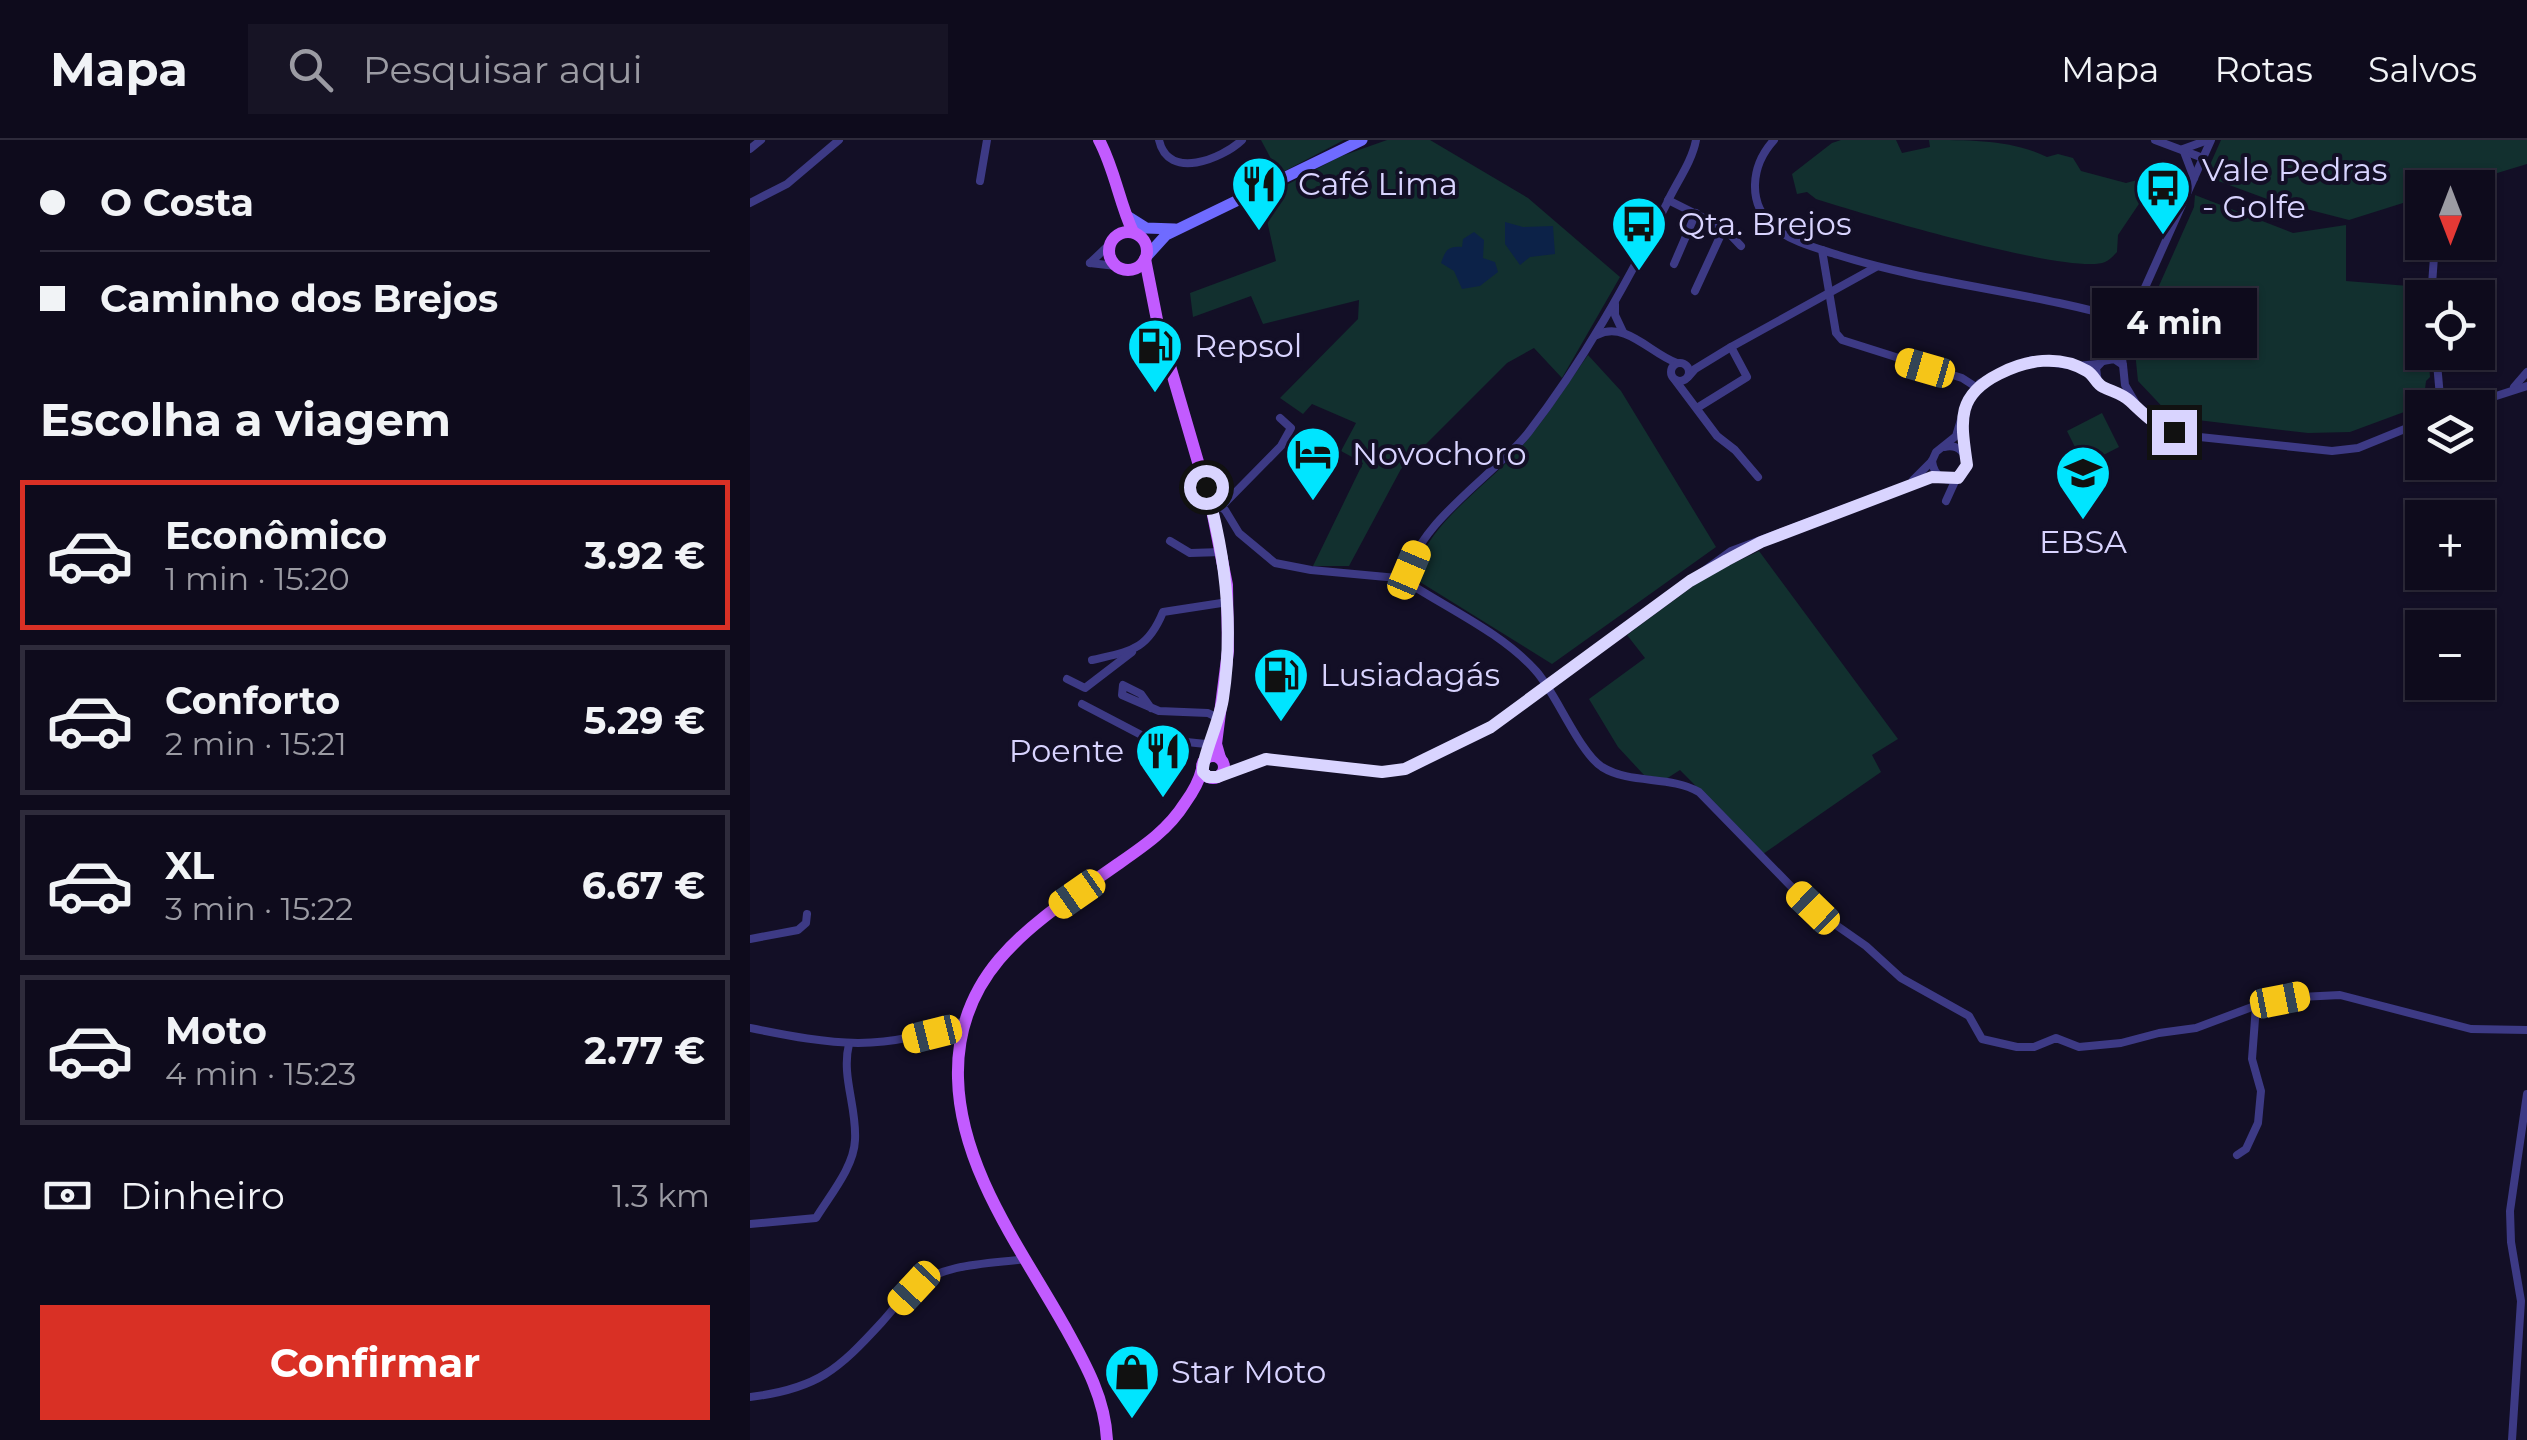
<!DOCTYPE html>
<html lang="pt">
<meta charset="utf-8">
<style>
:root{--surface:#0e0b1c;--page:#171425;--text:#f1f3f6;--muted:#9b9ba3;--line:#2e2b3b;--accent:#d93025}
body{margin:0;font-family:Montserrat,sans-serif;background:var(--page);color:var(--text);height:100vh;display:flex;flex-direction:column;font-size:38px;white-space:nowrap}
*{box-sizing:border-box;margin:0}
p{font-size:32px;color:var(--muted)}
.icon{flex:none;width:55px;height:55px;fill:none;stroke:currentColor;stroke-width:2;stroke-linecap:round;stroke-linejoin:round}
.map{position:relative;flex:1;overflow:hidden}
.panel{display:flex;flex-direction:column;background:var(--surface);width:750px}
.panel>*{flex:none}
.guide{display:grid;align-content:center;height:220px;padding:0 40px;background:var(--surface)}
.needle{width:65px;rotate:180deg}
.fabs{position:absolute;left:1655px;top:30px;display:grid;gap:20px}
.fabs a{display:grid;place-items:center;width:90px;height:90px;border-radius:0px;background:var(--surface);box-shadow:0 2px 8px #0004,0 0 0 2px var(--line);font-size:50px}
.end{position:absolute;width:45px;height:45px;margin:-22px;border:12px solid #d9d4ff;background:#111;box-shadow:0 0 0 5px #111}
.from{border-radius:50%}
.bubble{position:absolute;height:70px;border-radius:0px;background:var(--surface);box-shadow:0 2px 8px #0004,0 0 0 2px var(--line);font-size:32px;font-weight:700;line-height:70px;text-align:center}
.car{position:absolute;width:30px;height:60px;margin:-30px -15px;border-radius:12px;box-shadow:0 0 8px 2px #0007;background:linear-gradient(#f5c518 24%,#345 0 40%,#f5c518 0 76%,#345 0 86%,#f5c518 0)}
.guide b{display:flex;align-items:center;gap:35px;height:95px;font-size:38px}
.guide b+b{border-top:2px solid var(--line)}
.guide i{width:25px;height:25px;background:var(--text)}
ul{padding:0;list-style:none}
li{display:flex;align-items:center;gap:30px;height:150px;margin:0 20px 15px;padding:0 20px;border:5px solid var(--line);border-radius:0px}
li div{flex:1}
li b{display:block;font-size:38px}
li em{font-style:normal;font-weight:700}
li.active{border-color:var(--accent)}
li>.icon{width:90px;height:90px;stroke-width:1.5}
h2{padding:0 40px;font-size:45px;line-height:120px}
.pay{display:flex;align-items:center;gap:25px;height:110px;padding:0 40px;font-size:38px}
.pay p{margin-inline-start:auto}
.primary-button{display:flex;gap:20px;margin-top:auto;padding:20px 40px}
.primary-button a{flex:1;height:115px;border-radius:0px;background:var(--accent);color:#fff;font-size:40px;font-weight:700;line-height:115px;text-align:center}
header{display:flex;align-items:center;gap:60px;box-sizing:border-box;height:140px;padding:0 50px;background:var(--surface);border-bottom:2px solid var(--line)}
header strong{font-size:48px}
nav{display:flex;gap:55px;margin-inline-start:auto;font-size:35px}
.search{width:700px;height:90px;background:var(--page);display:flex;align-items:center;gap:25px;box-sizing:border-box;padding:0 35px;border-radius:0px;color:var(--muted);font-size:38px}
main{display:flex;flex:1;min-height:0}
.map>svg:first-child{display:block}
.green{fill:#12302f}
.water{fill:#0c2248}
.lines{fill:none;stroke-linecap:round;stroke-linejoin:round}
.minor{stroke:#3d3a85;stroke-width:8}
.secondary{stroke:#6f6bff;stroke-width:11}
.primary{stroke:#c25bff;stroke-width:12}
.route{stroke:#d9d4ff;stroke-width:12}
.labels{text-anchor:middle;stroke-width:8;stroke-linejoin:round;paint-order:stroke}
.poi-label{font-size:32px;fill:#d9d4ff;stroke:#130f26;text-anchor:start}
</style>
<header>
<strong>Mapa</strong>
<div class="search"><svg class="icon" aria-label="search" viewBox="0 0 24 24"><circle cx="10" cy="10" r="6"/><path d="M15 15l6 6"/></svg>Pesquisar aqui</div>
<nav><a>Mapa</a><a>Rotas</a><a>Salvos</a></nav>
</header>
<main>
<section class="panel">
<div class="guide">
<b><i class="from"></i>O Costa</b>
<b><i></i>Caminho dos Brejos</b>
</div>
<h2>Escolha a viagem</h2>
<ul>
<li class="active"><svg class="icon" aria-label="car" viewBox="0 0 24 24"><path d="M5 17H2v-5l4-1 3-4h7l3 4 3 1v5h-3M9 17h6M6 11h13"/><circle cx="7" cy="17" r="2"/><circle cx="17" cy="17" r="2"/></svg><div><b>Econômico</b><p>1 min · 15:20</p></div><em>3.92 €</em></li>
<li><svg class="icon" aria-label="car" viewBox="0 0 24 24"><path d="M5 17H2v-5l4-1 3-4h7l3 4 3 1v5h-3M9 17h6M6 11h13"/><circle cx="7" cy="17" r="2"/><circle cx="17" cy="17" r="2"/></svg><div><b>Conforto</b><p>2 min · 15:21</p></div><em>5.29 €</em></li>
<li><svg class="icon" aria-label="car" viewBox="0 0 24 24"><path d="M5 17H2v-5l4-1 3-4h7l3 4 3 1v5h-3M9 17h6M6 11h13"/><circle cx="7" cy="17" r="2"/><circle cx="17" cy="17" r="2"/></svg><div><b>XL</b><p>3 min · 15:22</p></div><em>6.67 €</em></li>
<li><svg class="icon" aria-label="car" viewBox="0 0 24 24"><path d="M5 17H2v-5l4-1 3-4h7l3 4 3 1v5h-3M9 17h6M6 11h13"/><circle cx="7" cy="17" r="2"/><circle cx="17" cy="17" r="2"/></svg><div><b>Moto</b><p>4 min · 15:23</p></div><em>2.77 €</em></li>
</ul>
<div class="pay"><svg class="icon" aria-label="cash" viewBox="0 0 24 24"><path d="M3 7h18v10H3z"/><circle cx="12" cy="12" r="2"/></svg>Dinheiro<p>1.3 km</p></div>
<div class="primary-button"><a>Confirmar</a></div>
</section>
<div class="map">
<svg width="1777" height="1300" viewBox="0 0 1777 1300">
<rect width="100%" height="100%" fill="#130f26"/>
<g class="green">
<polygon points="511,0 594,0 529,34"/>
<polygon points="637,0 680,0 778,58 870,137 812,238 784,208 757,223 651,329 599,426 563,426 613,323 591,311 606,283 562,264 553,274 530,258 608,179 609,160 513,184 501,156 443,177 440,153 526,121 512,58 589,17"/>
<path d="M1091,0H1146L1152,13L1180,7L1179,0C1220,0 1263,0 1297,17L1308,14L1323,18L1331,31L1376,43L1395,38L1399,49L1368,95L1367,112C1363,116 1360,120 1355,122C1322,136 1109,73 1066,59L1057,52L1047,54L1042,34L1082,3Z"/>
<polygon points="1471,0 1777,0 1777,24 1701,47 1672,48 1672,57 1599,80 1517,59 1455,36"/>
<polygon points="1445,55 1543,93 1596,85 1596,141 1671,147 1674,157 1672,212 1678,213 1680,237 1676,241 1673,265 1600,292 1558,293 1422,277 1388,241 1384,202 1444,67"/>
<path d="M838,215L871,251L966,407L802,524L670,442L666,428C686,374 743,343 778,299C800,272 818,243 838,215Z"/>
<polygon points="1352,273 1369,307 1334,325 1317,291"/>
<polygon points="1009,411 1148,599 1122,615 1131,632 1013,714 930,630 916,639 894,635 868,607 839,559 895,518 877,495 957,436"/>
</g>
<g class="water">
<polygon points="755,82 773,87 803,86 805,114 780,117 770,125 755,104"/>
<path d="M724,92L734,100L733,118L745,122L748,132L730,146L712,149L704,131L691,123C695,112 697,105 712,107L713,99Z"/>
</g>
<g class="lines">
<g class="minor">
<path d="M409,0C418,41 472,19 492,0"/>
<path d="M1024,0C1001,25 996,64 1025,88C1042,102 1067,108 1088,115C1183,145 1285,152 1380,181"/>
<polyline points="1405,0 1453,18"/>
<polyline points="1461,0 1380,181 1363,210 1346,228 1348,243 1373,255 1411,288 1440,296 1582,311 1608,308 1672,282"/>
<polyline points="0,9 11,0"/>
<polyline points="1444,38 1433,9 1458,0"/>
<polyline points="230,41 237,0"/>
<polyline points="918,60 974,88 991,106"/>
<polyline points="0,63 37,44 89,0"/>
<polyline points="1072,110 1086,193 1092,200 1212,238 1226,247"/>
<polyline points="340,123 360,104"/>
<polyline points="340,123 366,126"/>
<polyline points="924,124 946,73"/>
<polyline points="945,151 974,88"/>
<polyline points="1681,158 1684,117"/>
<polyline points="865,164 865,175 873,192"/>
<path d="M847,195C875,180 901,214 927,223"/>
<polyline points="1686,212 1691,268"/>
<polyline points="1353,221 1364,219 1373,225 1375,245 1385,262"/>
<circle cx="930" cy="232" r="9"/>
<path d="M1373,225C1369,206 1376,187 1359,174L1375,168L1389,157"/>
<polyline points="938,237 945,229 981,207 1126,127"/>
<polyline points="925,240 967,296 985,310 1008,337"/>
<polyline points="1764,247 1777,232"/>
<polyline points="947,268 997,237 981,207"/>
<polyline points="1709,268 1777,246"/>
<polyline points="1212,286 1216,316"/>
<path d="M1182,321C1184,338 1198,345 1212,335L1217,322C1214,310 1206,304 1194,307"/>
<polyline points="1163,340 1182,321 1186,312 1206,296 1217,260 1230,243 1282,220 1327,226 1348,224"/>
<polyline points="1196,361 1206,339"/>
<polyline points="471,367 531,306 541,288 530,278"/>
<path d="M462,370L471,367L475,370L489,393L525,423L561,430L658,439L665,447C705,472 755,496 786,531C806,553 829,612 852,627C881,645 920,635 949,652L1063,769L1116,806L1151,838L1219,876L1232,899L1267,907H1284L1306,898L1329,907L1371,903L1409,893L1446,888L1510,864L1550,857L1590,855L1721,889L1777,890"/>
<polyline points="420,401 440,413 472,412"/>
<polyline points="957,431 993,412"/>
<path d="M658,439C662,386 745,335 778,293C833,222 877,143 917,63C926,43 942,22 946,0"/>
<path d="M342,520C380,511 397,511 413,472L478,462"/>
<polyline points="317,539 335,548 382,512"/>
<polyline points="332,564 397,598 456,604 459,610"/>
<polyline points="401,568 391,554 373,545 372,555 409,571 458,573 470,579"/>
<polyline points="470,635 517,619 632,631 655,629 741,587 981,411 1155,346 1189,337"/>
<polyline points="0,799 48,790 56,783 57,774"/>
<path d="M0,888C84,905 132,913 214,881"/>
<polyline points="1487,1015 1496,1009 1508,983 1511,951 1502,919 1506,866"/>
<path d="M0,1084L66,1078C80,1055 104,1027 105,1000C107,967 91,936 99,904"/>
<path d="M0,1257C67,1249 88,1230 132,1182C142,1171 152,1157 164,1147C195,1123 238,1124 276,1119"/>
<polyline points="1762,1300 1771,1161 1761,1102 1760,1071 1777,954"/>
</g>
<g class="secondary">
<polyline points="377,76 396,88 425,89"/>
<polyline points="397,116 416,95 612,0"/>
</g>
<g class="primary">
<path d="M349,0C365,30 369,62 383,92"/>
<circle cx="378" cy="111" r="19"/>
<polyline points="395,119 408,185 462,370 477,445 478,511 466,604 470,618"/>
<circle cx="463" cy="627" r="11"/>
<path d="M357,1300C355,1258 335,1223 315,1187C272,1110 210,1029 208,938C205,827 289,780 368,724C394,706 418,690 435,663C443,652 449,642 452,629"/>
</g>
</g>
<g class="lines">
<path class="route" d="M456,347C476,416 484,486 473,558C471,577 451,620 453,632L458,637H467L516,619L632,632L655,629L741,587L940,441L977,420L1011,402L1182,337L1208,338L1217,325C1211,282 1205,256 1249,234C1276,220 1309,214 1337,231C1345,236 1346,244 1353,247C1363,252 1371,253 1380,261C1394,274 1405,286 1424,292"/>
</g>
<defs>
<g id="restaurant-pin" transform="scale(2.875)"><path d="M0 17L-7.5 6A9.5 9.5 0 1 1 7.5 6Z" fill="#00e5ff" stroke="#130f26"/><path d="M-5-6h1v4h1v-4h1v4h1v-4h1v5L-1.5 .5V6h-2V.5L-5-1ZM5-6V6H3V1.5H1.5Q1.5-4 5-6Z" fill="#111"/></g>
<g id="bus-pin" transform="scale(2.875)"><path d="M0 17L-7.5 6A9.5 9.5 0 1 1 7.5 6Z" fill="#00e5ff" stroke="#130f26"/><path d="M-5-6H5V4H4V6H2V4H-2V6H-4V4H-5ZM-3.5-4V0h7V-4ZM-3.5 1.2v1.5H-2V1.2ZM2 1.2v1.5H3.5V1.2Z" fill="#111"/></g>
<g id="fuel-pin" transform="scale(2.875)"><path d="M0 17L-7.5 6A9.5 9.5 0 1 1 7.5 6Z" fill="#00e5ff" stroke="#130f26"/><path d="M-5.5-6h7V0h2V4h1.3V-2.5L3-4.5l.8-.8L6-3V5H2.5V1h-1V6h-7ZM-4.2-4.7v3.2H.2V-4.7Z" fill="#111"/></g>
<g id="hotel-pin" transform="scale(2.875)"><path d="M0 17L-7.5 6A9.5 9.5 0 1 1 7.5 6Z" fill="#00e5ff" stroke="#130f26"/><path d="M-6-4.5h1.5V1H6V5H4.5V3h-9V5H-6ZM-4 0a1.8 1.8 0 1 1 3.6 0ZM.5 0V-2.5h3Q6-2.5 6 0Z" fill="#111"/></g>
<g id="school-pin" transform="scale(2.875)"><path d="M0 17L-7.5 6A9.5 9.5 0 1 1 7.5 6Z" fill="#00e5ff" stroke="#130f26"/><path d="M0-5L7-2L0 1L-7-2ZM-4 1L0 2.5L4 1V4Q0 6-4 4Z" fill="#111"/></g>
<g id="shop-pin" transform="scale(2.875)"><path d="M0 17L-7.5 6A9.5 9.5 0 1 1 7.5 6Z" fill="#00e5ff" stroke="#130f26"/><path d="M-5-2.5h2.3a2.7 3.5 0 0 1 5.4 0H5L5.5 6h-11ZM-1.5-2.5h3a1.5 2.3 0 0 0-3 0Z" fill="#111"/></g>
</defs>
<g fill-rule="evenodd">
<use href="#restaurant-pin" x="509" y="44"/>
<use href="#bus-pin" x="1413" y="48"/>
<use href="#bus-pin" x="889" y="84"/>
<use href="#fuel-pin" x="405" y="206"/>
<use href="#hotel-pin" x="563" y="314"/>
<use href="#school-pin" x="1333" y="333"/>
<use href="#fuel-pin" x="531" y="535"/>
<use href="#restaurant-pin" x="413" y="611"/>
<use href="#shop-pin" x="382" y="1232"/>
</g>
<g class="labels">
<g class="poi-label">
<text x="1452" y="41">Vale Pedras<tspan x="1452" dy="37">- Golfe</tspan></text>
<text x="548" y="55">Café Lima</text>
<text x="928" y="95">Qta. Brejos</text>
<text x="444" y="217">Repsol</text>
<text x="602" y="325">Novochoro</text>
<text x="1333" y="413" text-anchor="middle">EBSA</text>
<text x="570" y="546">Lusiadagás</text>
<text x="374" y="622" text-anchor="end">Poente</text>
<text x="421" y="1243">Star Moto</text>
</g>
</g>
</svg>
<div class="fabs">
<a><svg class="needle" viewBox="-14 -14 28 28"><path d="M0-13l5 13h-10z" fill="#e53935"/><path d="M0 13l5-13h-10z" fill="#9b9ba3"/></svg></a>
<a><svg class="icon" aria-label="locate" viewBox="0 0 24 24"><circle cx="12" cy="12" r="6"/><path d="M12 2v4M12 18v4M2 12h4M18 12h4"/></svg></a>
<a><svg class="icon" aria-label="layers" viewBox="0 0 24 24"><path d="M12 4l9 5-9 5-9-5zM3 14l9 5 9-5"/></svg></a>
<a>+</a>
<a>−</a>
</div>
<i class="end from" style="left:456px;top:347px"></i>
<i class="end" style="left:1424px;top:292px"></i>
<div class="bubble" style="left:1342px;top:148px;width:165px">4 min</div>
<i class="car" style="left:1175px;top:228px;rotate:286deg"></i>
<i class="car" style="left:659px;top:430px;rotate:23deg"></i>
<i class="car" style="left:327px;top:754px;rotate:235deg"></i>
<i class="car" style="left:1063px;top:768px;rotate:314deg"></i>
<i class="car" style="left:1530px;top:860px;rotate:79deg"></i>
<i class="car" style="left:182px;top:894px;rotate:256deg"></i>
<i class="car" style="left:164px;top:1148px;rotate:223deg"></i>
</div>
</main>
